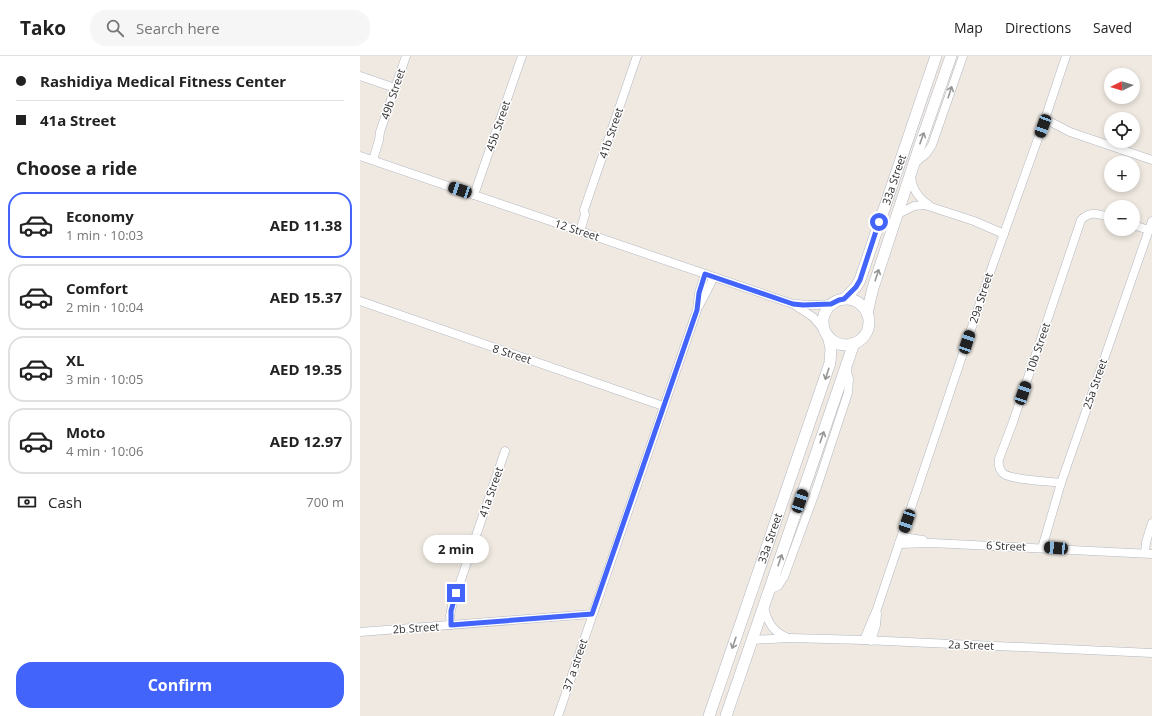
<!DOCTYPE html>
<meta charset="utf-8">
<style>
:root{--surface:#fff;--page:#f6f6f6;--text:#222;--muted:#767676;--line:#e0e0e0;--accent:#4264fb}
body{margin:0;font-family:"Open Sans",sans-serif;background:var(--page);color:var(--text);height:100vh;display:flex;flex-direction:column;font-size:15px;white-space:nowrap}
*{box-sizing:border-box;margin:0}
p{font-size:13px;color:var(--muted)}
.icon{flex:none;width:22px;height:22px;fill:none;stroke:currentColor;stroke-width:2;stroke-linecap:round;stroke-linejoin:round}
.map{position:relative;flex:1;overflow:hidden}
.side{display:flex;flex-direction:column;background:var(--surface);width:360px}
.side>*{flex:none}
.top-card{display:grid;align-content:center;height:88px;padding:0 16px;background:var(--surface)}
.needle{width:26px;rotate:265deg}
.fabs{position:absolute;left:744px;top:12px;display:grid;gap:8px}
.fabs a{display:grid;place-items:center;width:36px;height:36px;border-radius:50%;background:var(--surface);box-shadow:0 2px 6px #0003;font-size:20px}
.end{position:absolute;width:18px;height:18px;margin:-9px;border:5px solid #4264fb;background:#fff;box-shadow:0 0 0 2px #fff}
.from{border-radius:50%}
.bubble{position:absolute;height:28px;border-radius:14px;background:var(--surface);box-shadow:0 2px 6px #0003;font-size:13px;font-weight:700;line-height:28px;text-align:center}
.car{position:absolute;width:12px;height:24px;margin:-12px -6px;border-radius:5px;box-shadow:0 0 3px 1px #0007;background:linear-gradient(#222 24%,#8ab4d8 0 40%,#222 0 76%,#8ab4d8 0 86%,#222 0)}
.top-card b{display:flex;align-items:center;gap:14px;height:38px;font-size:15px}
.top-card b+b{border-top:1px solid var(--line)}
.top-card i{width:10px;height:10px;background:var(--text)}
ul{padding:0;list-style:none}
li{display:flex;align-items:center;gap:12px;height:66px;margin:0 8px 6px;padding:0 8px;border:2px solid var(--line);border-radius:16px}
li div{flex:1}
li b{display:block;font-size:15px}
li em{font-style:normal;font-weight:700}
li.selected{border-color:var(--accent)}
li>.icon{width:36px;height:36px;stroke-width:1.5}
h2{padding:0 16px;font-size:18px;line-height:48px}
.pay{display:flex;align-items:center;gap:10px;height:44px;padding:0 16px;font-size:15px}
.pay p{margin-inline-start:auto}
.cta{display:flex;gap:8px;margin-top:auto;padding:8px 16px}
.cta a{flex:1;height:46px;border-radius:16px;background:var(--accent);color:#fff;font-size:16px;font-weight:700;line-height:46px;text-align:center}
header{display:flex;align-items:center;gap:24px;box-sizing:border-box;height:56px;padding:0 20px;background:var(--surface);border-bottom:1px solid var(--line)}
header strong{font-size:19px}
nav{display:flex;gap:22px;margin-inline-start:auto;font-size:14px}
.search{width:280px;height:36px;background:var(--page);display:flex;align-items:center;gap:10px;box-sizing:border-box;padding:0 14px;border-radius:16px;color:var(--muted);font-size:15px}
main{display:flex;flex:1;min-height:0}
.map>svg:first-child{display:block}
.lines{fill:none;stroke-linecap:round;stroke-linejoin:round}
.street-casing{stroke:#b4b7c1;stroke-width:9}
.secondary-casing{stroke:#b4b7c1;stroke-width:12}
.street{stroke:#fff;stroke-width:8}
.secondary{stroke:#fff;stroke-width:11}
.oneway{stroke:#969696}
.route{stroke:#4264fb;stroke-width:5}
.labels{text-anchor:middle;stroke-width:3;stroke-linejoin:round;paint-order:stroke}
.street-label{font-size:11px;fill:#2e2e2e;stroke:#fff}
</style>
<header>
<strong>Tako</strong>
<div class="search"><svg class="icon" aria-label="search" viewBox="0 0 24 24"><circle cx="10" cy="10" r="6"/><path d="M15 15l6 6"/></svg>Search here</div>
<nav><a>Map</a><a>Directions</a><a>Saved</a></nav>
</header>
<main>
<section class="side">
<div class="top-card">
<b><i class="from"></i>Rashidiya Medical Fitness Center</b>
<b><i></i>41a Street</b>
</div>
<h2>Choose a ride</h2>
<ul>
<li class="selected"><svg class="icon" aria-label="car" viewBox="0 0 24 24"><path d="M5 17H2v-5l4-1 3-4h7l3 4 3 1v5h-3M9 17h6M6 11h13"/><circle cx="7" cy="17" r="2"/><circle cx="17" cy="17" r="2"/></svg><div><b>Economy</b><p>1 min · 10:03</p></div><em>AED 11.38</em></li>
<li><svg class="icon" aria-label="car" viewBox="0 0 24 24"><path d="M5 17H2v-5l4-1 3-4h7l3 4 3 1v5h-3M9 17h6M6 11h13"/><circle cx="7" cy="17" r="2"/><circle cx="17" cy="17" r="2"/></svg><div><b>Comfort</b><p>2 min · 10:04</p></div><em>AED 15.37</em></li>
<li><svg class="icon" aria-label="car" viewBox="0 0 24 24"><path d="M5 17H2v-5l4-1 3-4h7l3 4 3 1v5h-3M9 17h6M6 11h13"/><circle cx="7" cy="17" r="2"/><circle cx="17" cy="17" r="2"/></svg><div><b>XL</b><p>3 min · 10:05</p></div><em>AED 19.35</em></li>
<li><svg class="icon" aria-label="car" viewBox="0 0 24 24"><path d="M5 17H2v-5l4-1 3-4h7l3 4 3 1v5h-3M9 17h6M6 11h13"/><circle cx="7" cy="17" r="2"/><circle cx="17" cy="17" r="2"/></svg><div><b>Moto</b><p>4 min · 10:06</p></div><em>AED 12.97</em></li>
</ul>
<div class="pay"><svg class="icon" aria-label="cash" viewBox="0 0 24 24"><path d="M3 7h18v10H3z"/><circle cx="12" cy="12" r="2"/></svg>Cash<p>700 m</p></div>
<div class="cta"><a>Confirm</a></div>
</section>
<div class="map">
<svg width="792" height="660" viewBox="0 0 792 660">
<rect width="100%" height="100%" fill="#efe9e1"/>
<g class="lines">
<g class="street-casing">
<g id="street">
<polyline points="0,20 35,32"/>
<polyline points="685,63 710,76 792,104"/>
<polyline points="0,100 433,248 453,261 464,274"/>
<polyline points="13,104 19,84 20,76 46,0"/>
<polyline points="555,107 566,98 572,89 603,0"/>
<path d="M551,120C552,133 558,142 569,149"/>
<polyline points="114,139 162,0"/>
<polyline points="538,158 554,150 565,149 614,165 644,178"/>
<polyline points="773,169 789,174"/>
<polyline points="220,175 225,159 224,154 277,0"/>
<polyline points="0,245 303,350"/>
<polyline points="436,248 452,249 471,248"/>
<polyline points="339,250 354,221"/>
<path d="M701,427C688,425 653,424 644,418C639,414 638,409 639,403L653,366L721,164C730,154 739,158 751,162"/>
<polyline points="542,481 563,484"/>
<polyline points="539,488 572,487 792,498"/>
<polyline points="682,492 701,427 792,165"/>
<polyline points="785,497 786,486 792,467"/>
<polyline points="409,534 418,530 424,521 456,434 488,337 489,323 486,312"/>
<path d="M404,551C407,566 413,576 428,582"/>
<polyline points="91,569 90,560 92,550 145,395"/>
<polyline points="0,576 232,558"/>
<polyline points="392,584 430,582 504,584 792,597"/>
<polyline points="504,584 511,567 517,553 632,211 685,63 706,0"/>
<polyline points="511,585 516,569 517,558"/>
<polyline points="198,660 337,254 339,237 345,218"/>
</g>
</g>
<g class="secondary-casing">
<g id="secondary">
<path id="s1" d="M484,243L496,231L500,224L576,0"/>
<circle cx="486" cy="266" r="23"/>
<polyline points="507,257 513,232 560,89 591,0"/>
<path id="s2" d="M349,660L470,307L471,292L468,280"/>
<polyline points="366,660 494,287"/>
</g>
</g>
<use href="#street" class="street"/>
<use href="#secondary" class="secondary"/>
</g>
<defs><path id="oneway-shaft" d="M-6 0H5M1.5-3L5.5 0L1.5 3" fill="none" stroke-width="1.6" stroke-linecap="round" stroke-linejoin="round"/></defs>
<g class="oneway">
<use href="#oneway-shaft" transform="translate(590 36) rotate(-72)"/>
<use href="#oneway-shaft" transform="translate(562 82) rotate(-70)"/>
<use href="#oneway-shaft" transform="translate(517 219) rotate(-72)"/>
<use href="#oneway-shaft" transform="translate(467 318) rotate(108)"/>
<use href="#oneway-shaft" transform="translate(462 381) rotate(-71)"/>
<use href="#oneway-shaft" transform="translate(420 504) rotate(-71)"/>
<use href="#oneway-shaft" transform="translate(374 587) rotate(109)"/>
</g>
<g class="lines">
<polyline class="route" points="96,537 91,555 91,569 232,558 337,254 339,237 345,218 433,248 443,249 471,248 479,244 484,243 496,231 500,224 519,166"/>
</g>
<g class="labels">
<g class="street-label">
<text transform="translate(33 38) rotate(-71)" y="4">49b Street</text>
<text transform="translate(138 70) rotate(-71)" y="4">45b Street</text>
<text transform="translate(251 77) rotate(-71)" y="4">41b Street</text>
<text dy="4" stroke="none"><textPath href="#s1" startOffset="131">33a Street</textPath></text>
<text transform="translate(217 174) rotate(18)" y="4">12 Street</text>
<text transform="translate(621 242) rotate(-72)" y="4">29a Street</text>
<text transform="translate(678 292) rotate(-71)" y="4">10b Street</text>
<text transform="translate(152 298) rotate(18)" y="4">8 Street</text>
<text transform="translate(735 328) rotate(-71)" y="4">25a Street</text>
<text transform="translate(131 436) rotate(-71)" y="4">41a Street</text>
<text dy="4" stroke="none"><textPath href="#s2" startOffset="188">33a Street</textPath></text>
<text transform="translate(646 490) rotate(2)" y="4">6 Street</text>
<text transform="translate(56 572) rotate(-4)" y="4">2b Street</text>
<text transform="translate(611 589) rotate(2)" y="4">2a Street</text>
<text transform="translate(215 609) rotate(-71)" y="4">37 a street</text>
</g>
</g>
</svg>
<div class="fabs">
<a><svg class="needle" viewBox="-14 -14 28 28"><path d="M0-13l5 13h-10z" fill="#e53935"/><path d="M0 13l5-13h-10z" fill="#767676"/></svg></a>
<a><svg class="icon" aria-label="locate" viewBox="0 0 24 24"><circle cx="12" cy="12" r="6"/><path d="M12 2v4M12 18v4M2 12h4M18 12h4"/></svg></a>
<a>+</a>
<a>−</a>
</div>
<i class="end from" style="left:519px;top:166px"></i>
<i class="end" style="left:96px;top:537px"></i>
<div class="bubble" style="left:63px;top:479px;width:66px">2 min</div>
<i class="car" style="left:683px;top:70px;rotate:200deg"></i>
<i class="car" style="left:100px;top:134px;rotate:289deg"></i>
<i class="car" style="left:607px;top:286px;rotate:18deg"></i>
<i class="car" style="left:663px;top:337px;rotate:19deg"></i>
<i class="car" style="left:440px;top:445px;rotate:19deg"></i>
<i class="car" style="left:547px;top:465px;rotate:199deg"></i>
<i class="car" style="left:696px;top:492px;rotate:274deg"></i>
</div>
</main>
